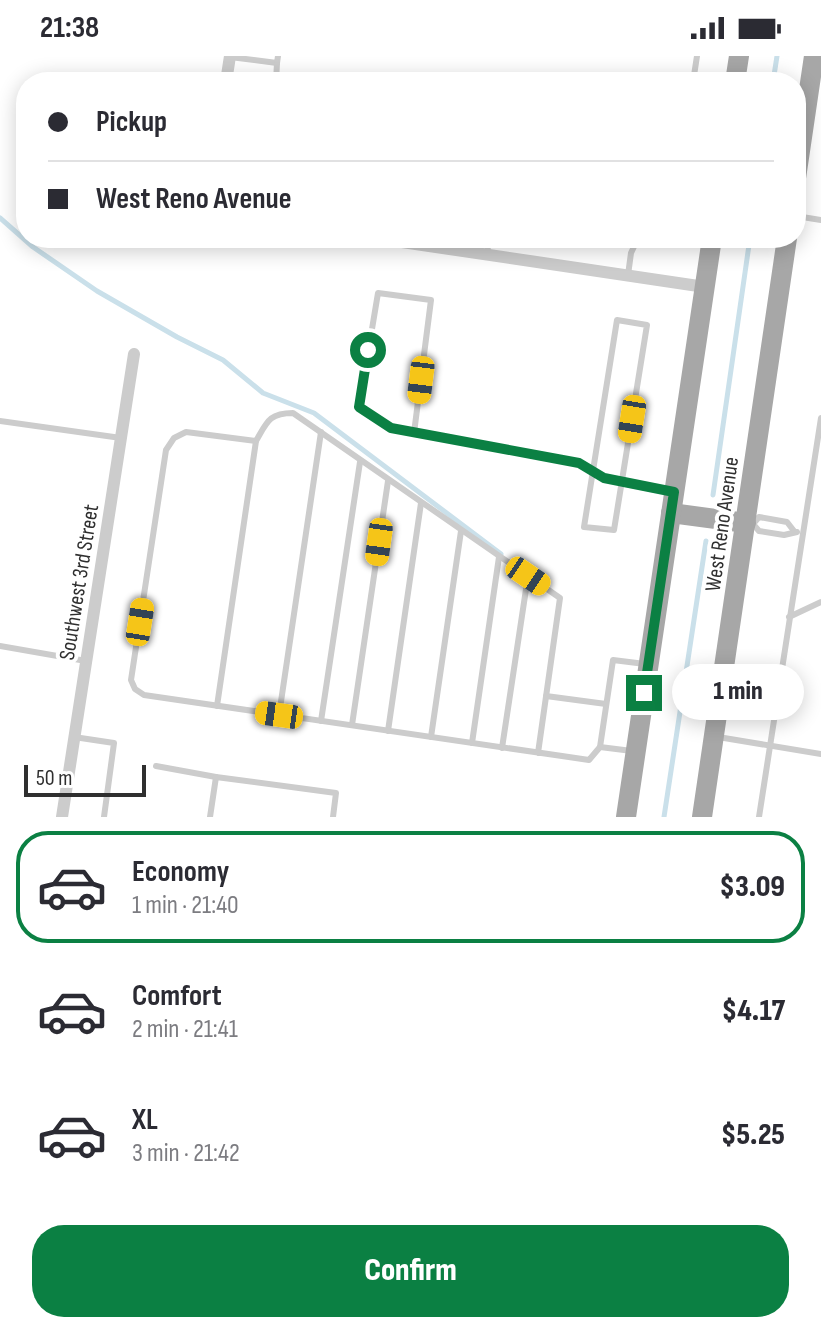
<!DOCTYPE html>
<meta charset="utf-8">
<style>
:root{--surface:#fff;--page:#f2f2f3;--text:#2b2b33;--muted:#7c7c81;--line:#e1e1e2;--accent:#0b8043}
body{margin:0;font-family:"Sofia Sans Condensed",sans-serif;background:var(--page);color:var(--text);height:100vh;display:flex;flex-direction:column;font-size:30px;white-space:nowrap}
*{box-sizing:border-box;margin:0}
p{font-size:26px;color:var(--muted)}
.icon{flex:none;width:44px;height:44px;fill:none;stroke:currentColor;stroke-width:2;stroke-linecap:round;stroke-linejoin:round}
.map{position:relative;height:761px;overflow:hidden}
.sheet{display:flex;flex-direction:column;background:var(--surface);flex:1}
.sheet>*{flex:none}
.banner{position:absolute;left:16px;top:16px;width:790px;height:176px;border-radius:32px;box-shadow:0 4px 20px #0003;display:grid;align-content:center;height:176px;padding:0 32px;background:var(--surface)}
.scale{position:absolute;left:24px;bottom:20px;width:122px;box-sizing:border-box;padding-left:8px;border:4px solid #2f2f2f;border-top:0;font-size:22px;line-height:28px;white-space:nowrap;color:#2f2f2f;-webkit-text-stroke:6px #fff;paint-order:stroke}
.end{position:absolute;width:36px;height:36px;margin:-18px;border:10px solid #0b8043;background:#fff;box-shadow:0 0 0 4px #fff}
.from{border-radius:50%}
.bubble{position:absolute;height:56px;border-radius:28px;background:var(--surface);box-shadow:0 4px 20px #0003;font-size:26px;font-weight:800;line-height:56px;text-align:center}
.car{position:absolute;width:24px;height:48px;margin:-24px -12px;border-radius:10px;box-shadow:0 0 6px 2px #0007;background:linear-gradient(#f5c518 24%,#345 0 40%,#f5c518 0 76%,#345 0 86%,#f5c518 0)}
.banner b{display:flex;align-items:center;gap:28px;height:76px;font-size:30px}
.banner b+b{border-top:2px solid var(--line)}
.banner i{width:20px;height:20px;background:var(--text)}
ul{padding:14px 0 0;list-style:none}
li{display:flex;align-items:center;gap:24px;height:112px;margin:0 16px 12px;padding:0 16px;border:4px solid transparent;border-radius:32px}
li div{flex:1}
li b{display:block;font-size:30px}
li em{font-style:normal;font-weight:800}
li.active{border-color:var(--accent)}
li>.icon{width:72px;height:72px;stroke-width:1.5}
.action{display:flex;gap:16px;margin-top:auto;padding:16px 32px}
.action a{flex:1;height:92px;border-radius:32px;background:var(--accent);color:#fff;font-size:32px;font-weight:800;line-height:92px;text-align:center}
.status{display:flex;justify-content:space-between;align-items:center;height:56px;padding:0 40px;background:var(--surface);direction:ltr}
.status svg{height:22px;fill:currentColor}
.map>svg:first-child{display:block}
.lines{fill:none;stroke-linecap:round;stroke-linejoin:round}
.stream{stroke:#cae0ea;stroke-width:5}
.service{stroke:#ccc;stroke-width:6}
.minor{stroke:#ccc;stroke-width:12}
.primary{stroke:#a7a7a7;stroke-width:20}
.route{stroke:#0b8043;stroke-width:10}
.labels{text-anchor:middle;stroke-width:8;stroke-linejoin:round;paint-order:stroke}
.street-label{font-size:22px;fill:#2f2f2f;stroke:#fff}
</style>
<div class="status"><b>21:38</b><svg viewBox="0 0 49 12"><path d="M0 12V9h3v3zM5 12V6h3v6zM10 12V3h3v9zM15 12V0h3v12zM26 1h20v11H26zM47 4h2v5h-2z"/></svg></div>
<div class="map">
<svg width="821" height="761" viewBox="0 0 821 761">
<rect width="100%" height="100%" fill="#fff"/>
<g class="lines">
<g class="stream">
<polyline points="773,26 777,0"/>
<polyline points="0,162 33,191 97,235 177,281 223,304 263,337 314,357 501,498"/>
<polyline points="713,439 750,182"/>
<polyline points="664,761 706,485"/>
</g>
<g class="service">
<polyline points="230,1 277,7 278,0"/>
<polyline points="276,26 277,7"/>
<polyline points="693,26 697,0"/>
<polyline points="796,160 821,164"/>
<polyline points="487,198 489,182"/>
<polyline points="628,219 631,197 638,182"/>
<polygon points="617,264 647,269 614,474 584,471"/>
<polyline points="0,365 121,382"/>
<polyline points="414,377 431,244 378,237 359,351 391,372 414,377 579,407 604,422 670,435"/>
<polyline points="749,467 753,468 759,461 787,466 794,475"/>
<polyline points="753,468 759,475 784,479 797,476"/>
<polyline points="789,561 821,546"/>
<polyline points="0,590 86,605"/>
<polyline points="546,640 606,648"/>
<polyline points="217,650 256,385"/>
<polyline points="279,659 321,376"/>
<polyline points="321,665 360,406"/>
<polyline points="352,669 388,425"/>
<polyline points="388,675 421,447"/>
<polyline points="74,681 114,687 104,761"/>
<polyline points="431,681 461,475"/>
<polyline points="718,681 821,698"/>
<polyline points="472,687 499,501"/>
<polyline points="600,691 613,604 645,608"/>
<polyline points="502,692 528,520"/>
<path d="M538,697L560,542L293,357C269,357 267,366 256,385L186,376L174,382L166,394L131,624L135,633L144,639L562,700L589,704L600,691L632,695"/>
<polyline points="156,710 216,721"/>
<polyline points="210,761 216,721 336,737 333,761"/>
<polyline points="759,761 821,362"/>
</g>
<g class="minor">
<polyline points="226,26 230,0"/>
<polyline points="375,182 705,231"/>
<polyline points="62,761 134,298"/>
</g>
<g class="primary">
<polyline points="735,26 739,0"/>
<polyline points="796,122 814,0"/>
<polyline points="671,457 746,467"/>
<polyline points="626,761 712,182"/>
<polyline points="702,761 787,182"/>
</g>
</g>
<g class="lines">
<polyline class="route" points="368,294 359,351 391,372 579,407 604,422 674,436 644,637"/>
</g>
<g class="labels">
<g class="street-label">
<text transform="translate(721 468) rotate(-82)" y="8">West Reno Avenue</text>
<text transform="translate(78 526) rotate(-81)" y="8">Southwest 3rd Street</text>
</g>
</g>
</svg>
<div class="scale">50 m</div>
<i class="end from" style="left:368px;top:294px"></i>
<i class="end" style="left:644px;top:637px"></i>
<div class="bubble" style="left:672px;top:608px;width:132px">1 min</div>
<i class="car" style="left:421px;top:324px;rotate:187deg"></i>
<i class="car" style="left:632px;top:363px;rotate:189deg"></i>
<i class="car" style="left:379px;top:486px;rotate:188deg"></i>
<i class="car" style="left:528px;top:520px;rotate:124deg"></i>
<i class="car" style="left:140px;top:566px;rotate:9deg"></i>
<i class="car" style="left:279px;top:659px;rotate:278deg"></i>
<div class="banner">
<b><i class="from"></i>Pickup</b>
<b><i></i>West Reno Avenue</b>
</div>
</div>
<section class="sheet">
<ul>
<li class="active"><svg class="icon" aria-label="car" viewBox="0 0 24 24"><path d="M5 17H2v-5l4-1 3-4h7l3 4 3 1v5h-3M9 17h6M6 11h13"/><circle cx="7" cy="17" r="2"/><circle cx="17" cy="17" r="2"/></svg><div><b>Economy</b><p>1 min · 21:40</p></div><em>$3.09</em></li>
<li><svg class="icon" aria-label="car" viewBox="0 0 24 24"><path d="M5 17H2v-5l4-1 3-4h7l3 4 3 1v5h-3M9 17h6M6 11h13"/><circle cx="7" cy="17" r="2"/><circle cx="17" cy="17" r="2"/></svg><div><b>Comfort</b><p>2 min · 21:41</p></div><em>$4.17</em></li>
<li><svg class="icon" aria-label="car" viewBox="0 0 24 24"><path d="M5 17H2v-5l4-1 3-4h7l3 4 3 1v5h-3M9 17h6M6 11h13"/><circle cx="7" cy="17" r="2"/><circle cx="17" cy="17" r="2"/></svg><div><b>XL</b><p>3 min · 21:42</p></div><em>$5.25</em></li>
</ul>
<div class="action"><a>Confirm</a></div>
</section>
